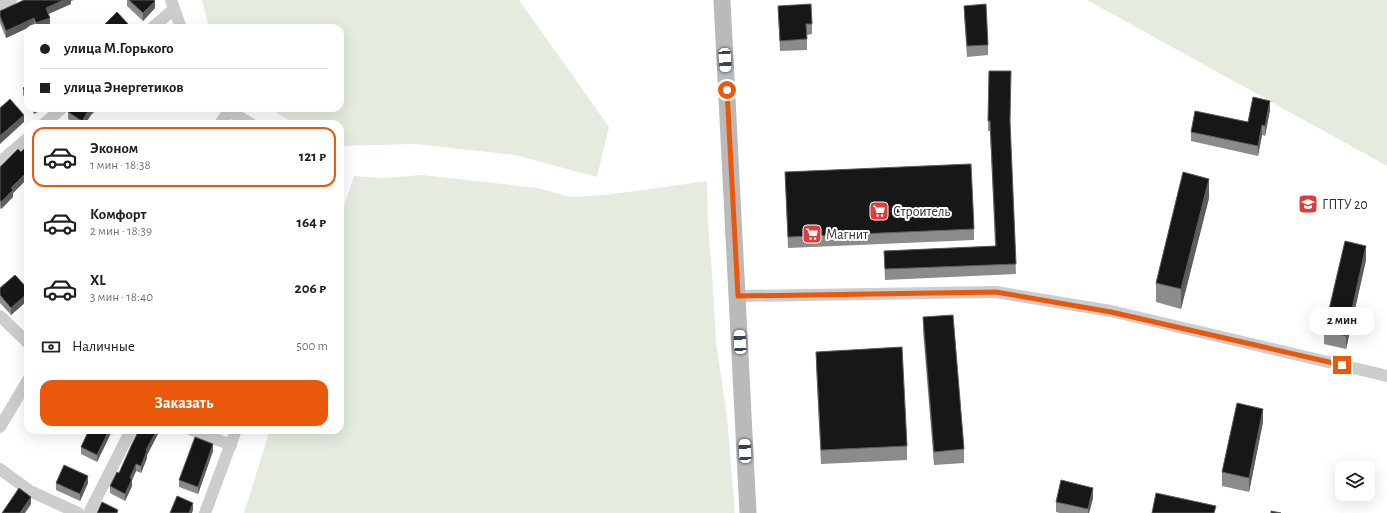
<!DOCTYPE html>
<html lang="ru">
<meta charset="utf-8">
<style>
:root{--surface:#fff;--page:#f2f2f2;--text:#202124;--muted:#757577;--line:#e0e0e0;--accent:#ea580c}
body{margin:0;font-family:"Alegreya Sans",sans-serif;background:var(--page);color:var(--text);height:100vh;display:flex;flex-direction:column;font-size:15px;white-space:nowrap}
*{box-sizing:border-box;margin:0}
p{font-size:13px;color:var(--muted)}
.icon{flex:none;width:22px;height:22px;fill:none;stroke:currentColor;stroke-width:2;stroke-linecap:round;stroke-linejoin:round}
.map{position:relative;flex:1;overflow:hidden}
.panel{position:absolute;left:24px;top:120px;width:320px;height:314px;display:flex;flex-direction:column;background:var(--surface);border-radius:12px;box-shadow:0 4px 16px #0002}
.panel>*{flex:none}
.hud{position:absolute;left:24px;top:24px;width:320px;height:88px;border-radius:12px;box-shadow:0 4px 16px #0002;display:grid;align-content:center;height:88px;padding:0 16px;background:var(--surface)}
.controls{position:absolute;left:1335px;top:461px;display:grid;gap:8px}
.controls a{display:grid;place-items:center;width:40px;height:40px;border-radius:8px;background:var(--surface);box-shadow:0 4px 16px #0002;font-size:20px}
.end{position:absolute;width:18px;height:18px;margin:-9px;border:5px solid #ea580c;background:#fff;box-shadow:0 0 0 2px #fff}
.from{border-radius:50%}
.bubble{position:absolute;height:28px;border-radius:12px;background:var(--surface);box-shadow:0 4px 16px #0002;font-size:13px;font-weight:600;line-height:28px;text-align:center}
.car{position:absolute;width:12px;height:24px;margin:-12px -6px;border-radius:5px;box-shadow:0 0 3px 1px #0007;background:linear-gradient(#fff 24%,#345 0 40%,#fff 0 76%,#345 0 86%,#fff 0)}
.hud b{display:flex;align-items:center;gap:14px;height:38px;font-size:15px}
.hud b+b{border-top:1px solid var(--line)}
.hud i{width:10px;height:10px;background:var(--text)}
ul{padding:7px 0 0;list-style:none}
li{display:flex;align-items:center;gap:12px;height:60px;margin:0 8px 6px;padding:0 8px;border:2px solid transparent;border-radius:12px}
li div{flex:1}
li b{display:block;font-size:15px}
li em{font-style:normal;font-weight:600}
li.active{border-color:var(--accent)}
li>.icon{width:36px;height:36px;stroke-width:1.5}
.pay{display:flex;align-items:center;gap:10px;height:44px;padding:0 16px;font-size:15px}
.pay p{margin-inline-start:auto}
.action{display:flex;gap:8px;margin-top:auto;padding:8px 16px}
.action a{flex:1;height:46px;border-radius:12px;background:var(--accent);color:#fff;font-size:16px;font-weight:600;line-height:46px;text-align:center}
.map>svg:first-child{display:block}
.green{fill:#e5ecdf}
.lines{fill:none;stroke-linecap:round;stroke-linejoin:round}
.minor{stroke:#cdcdcd;stroke-width:12}
.secondary{stroke:#bababa;stroke-width:17}
.wall{fill:#8b8b8b}
.shaded-wall{fill:#5d5d5d}
.building{fill:#171717;stroke:#5d5d5d}
.route{stroke:#ea580c;stroke-width:5}
.labels{text-anchor:middle;stroke-width:4;stroke-linejoin:round;paint-order:stroke}
.poi-label{font-size:14px;fill:#303030;stroke:#fff;text-anchor:start}
</style>
<div class="map">
<svg width="1387" height="513" viewBox="0 0 1387 513">
<rect width="100%" height="100%" fill="#fff"/>
<g class="green">
<polygon points="202,0 519,0 609,127 597,177 515,155 416,144 340,146 340,124 295,124 269,108 340,108 340,28 209,28"/>
<polygon points="1087,0 1387,0 1387,166"/>
<polygon points="422,175 538,188 570,197 606,195 707,181 708,225 712,273 716,341 727,417 735,513 244,513 270,430 340,430 340,218 354,176 382,178"/>
</g>
<g class="lines">
<g class="minor">
<polyline points="171,0 181,28"/>
<polyline points="0,5 11,0"/>
<polyline points="152,28 174,9"/>
<polyline points="227,108 229,111 251,124"/>
<polyline points="44,124 62,108"/>
<polyline points="220,124 229,111"/>
<polyline points="0,162 28,138"/>
<polyline points="738,296 996,292 1111,311 1387,376"/>
<polyline points="0,316 28,343"/>
<polyline points="0,427 28,380"/>
<polyline points="192,430 231,445"/>
<polyline points="0,469 30,491 78,513"/>
<polyline points="89,513 131,430"/>
<polyline points="205,513 236,430"/>
</g>
<polyline class="secondary" points="722,0 748,513"/>
</g>
<g class="wall">
<polygon points="127,0 154,0 155,8 143,21 127,6"/>
<polygon points="71,1 71,4 48,14 50,25 42,28 35,28 34,25 6,38 0,23 0,11"/>
<polygon points="778,6 812,24 812,34 807,35 807,50 780,51"/>
<polygon points="964,6 988,45 988,55 967,57 964,16"/>
<polygon points="105,24 129,28 105,28"/>
<polygon points="989,71 1010,124 1016,274 885,280 884,251 995,246 990,131 988,131"/>
<polygon points="28,85 28,104 23,95 23,88"/>
<polygon points="31,108 44,108 34,114"/>
<polygon points="1270,110 1265,136 1262,135 1258,156 1191,141 1191,132 1248,122"/>
<polygon points="68,112 91,115 85,124 76,124 68,119"/>
<polygon points="28,145 28,178 13,193 13,197 1,209 0,208 0,167 21,152"/>
<polygon points="785,172 974,229 974,240 788,248"/>
<polygon points="1209,198 1181,309 1156,302 1156,283"/>
<polygon points="1366,260 1346,349 1324,344 1324,331"/>
<polygon points="0,288 28,300 11,315 0,303"/>
<polygon points="923,317 964,449 964,463 934,465 923,331"/>
<polygon points="816,352 907,446 907,460 821,464 816,365"/>
<polygon points="1263,422 1249,492 1222,486 1222,472"/>
<polygon points="89,430 115,430 114,431 112,431 97,462 81,454 81,447"/>
<polygon points="159,430 159,432 147,455 147,458 141,473 136,471 132,480 132,486 125,501 110,493 110,486 119,473"/>
<polygon points="213,451 198,494 179,487 179,480"/>
<polygon points="56,483 88,483 80,501 56,490"/>
<polygon points="1093,498 1089,513 1060,513 1056,512 1056,502"/>
</g>
<g class="shaded-wall">
<polygon points="64,0 74,0 71,1 71,4 46,15 46,8"/>
<polygon points="155,1 155,8 143,21 143,13"/>
<polygon points="34,18 34,25 6,38 6,31"/>
<polygon points="50,18 50,25 42,28 36,28 36,23"/>
<polygon points="1270,101 1270,110 1265,136 1265,126"/>
<polygon points="34,108 44,108 34,114"/>
<polygon points="90,108 98,108 91,115 85,124 82,124 82,121"/>
<polygon points="24,115 24,122 0,144 0,136"/>
<polygon points="1262,125 1262,135 1258,156 1258,146"/>
<polygon points="28,171 28,178 13,193 13,197 1,209 1,202 11,188"/>
<polygon points="1209,179 1209,198 1181,309 1181,289"/>
<polygon points="1366,246 1366,260 1346,349 1346,336"/>
<polygon points="28,293 28,300 11,315 11,308"/>
<polygon points="1263,409 1263,422 1249,492 1249,478"/>
<polygon points="109,430 112,430 112,431 97,462 97,455"/>
<polygon points="157,430 159,430 159,432 147,455 147,458 141,473 141,466 146,450"/>
<polygon points="213,444 213,451 198,494 198,487"/>
<polygon points="136,464 136,471 132,480 132,486 125,501 125,494"/>
<polygon points="88,476 88,483 80,501 80,494"/>
<polygon points="1093,488 1093,498 1089,513 1088,513 1088,509"/>
<polygon points="31,497 31,504 25,513 20,513"/>
<polygon points="193,503 193,510 192,513 189,513"/>
</g>
<g class="building">
<polygon points="24,0 64,0 46,8 50,18 36,23 34,18 6,31 0,16 0,11"/>
<polygon points="129,0 154,0 155,1 143,13"/>
<polygon points="811,4 812,24 806,24 807,39 780,41 778,6"/>
<polygon points="986,4 988,45 967,46 964,6"/>
<polygon points="117,12 129,25 126,28 109,28 105,24"/>
<polygon points="989,71 1011,71 1010,121 1016,264 885,269 884,251 996,246 990,121 988,121"/>
<polygon points="28,85 28,96 23,88"/>
<polygon points="1253,97 1270,101 1265,126 1262,125 1258,146 1191,132 1195,111 1248,122"/>
<polygon points="10,99 24,115 0,136 0,108"/>
<polygon points="71,108 90,108 82,121 68,112"/>
<polygon points="28,145 28,171 11,188 13,190 1,202 0,200 0,167 18,149 21,152"/>
<polygon points="971,164 974,229 788,237 785,172"/>
<polygon points="1183,172 1209,179 1181,289 1156,283"/>
<polygon points="1345,241 1366,246 1346,336 1324,331"/>
<polygon points="15,275 28,289 28,293 11,308 0,295 0,288"/>
<polygon points="953,315 964,449 934,452 923,317"/>
<polygon points="902,347 907,446 821,450 816,352"/>
<polygon points="1237,403 1263,409 1249,478 1222,472"/>
<polygon points="89,430 109,430 97,455 81,447"/>
<polygon points="139,430 157,430 146,450 147,451 141,466 136,464 130,478 132,479 125,494 110,486 117,472 119,473 132,444"/>
<polygon points="195,437 213,444 198,487 179,480"/>
<polygon points="64,465 88,476 80,494 56,483"/>
<polygon points="1061,480 1093,488 1088,509 1056,502"/>
<polygon points="19,488 31,497 20,513 2,513"/>
<polygon points="1156,493 1216,506 1214,513 1152,513"/>
<polygon points="177,496 193,503 189,513 170,513"/>
<polygon points="102,502 118,510 117,513 97,513"/>
<polygon points="1271,511 1281,513 1271,513"/>
</g>
<g class="lines">
<polyline class="route" points="727,90 738,296 996,292 1111,312 1342,365"/>
</g>
<defs>
<g id="university-square" transform="scale(1)"><rect x="-9" y="-9" width="18" height="18" rx="4" fill="#df3a3c" stroke="#fff"/><path d="M0-5L7-2L0 1L-7-2ZM-4 1L0 2.5L4 1V4Q0 6-4 4Z" fill="#fff"/></g>
<g id="supermarket-square" transform="scale(1)"><rect x="-9" y="-9" width="18" height="18" rx="4" fill="#df3a3c" stroke="#fff"/><path d="M-6-5.5h2.5l.6 2H6L4.5 2H-2.5L-4.4-4H-6ZM-1.5 3.2a1.3 1.3 0 1 0 .1 0ZM3 3.2a1.3 1.3 0 1 0 .1 0Z" fill="#fff"/></g>
</defs>
<g fill-rule="evenodd">
<use href="#university-square" x="1308" y="204"/>
<use href="#supermarket-square" x="879" y="211"/>
<use href="#supermarket-square" x="812" y="234"/>
</g>
<g class="labels">
<g class="poi-label">
<text x="1322" y="209">ГПТУ 20</text>
<text x="893" y="216">Строитель</text>
<text x="826" y="239">Магнит</text>
</g>
</g>
</svg>
<div class="controls">
<a><svg class="icon" aria-label="layers" viewBox="0 0 24 24"><path d="M12 4l9 5-9 5-9-5zM3 14l9 5 9-5"/></svg></a>
</div>
<i class="end from" style="left:727px;top:90px"></i>
<i class="end" style="left:1342px;top:365px"></i>
<div class="bubble" style="left:1309px;top:307px;width:66px">2 мин</div>
<i class="car" style="left:725px;top:60px;rotate:177deg"></i>
<i class="car" style="left:740px;top:342px;rotate:357deg"></i>
<i class="car" style="left:745px;top:451px;rotate:357deg"></i>
<div class="hud">
<b><i class="from"></i>улица М.Горького</b>
<b><i></i>улица Энергетиков</b>
</div>
<section class="panel">
<ul>
<li class="active"><svg class="icon" aria-label="car" viewBox="0 0 24 24"><path d="M5 17H2v-5l4-1 3-4h7l3 4 3 1v5h-3M9 17h6M6 11h13"/><circle cx="7" cy="17" r="2"/><circle cx="17" cy="17" r="2"/></svg><div><b>Эконом</b><p>1 мин · 18:38</p></div><em>121 ₽</em></li>
<li><svg class="icon" aria-label="car" viewBox="0 0 24 24"><path d="M5 17H2v-5l4-1 3-4h7l3 4 3 1v5h-3M9 17h6M6 11h13"/><circle cx="7" cy="17" r="2"/><circle cx="17" cy="17" r="2"/></svg><div><b>Комфорт</b><p>2 мин · 18:39</p></div><em>164 ₽</em></li>
<li><svg class="icon" aria-label="car" viewBox="0 0 24 24"><path d="M5 17H2v-5l4-1 3-4h7l3 4 3 1v5h-3M9 17h6M6 11h13"/><circle cx="7" cy="17" r="2"/><circle cx="17" cy="17" r="2"/></svg><div><b>XL</b><p>3 мин · 18:40</p></div><em>206 ₽</em></li>
</ul>
<div class="pay"><svg class="icon" aria-label="cash" viewBox="0 0 24 24"><path d="M3 7h18v10H3z"/><circle cx="12" cy="12" r="2"/></svg>Наличные<p>500 m</p></div>
<div class="action"><a>Заказать</a></div>
</section>
</div>
